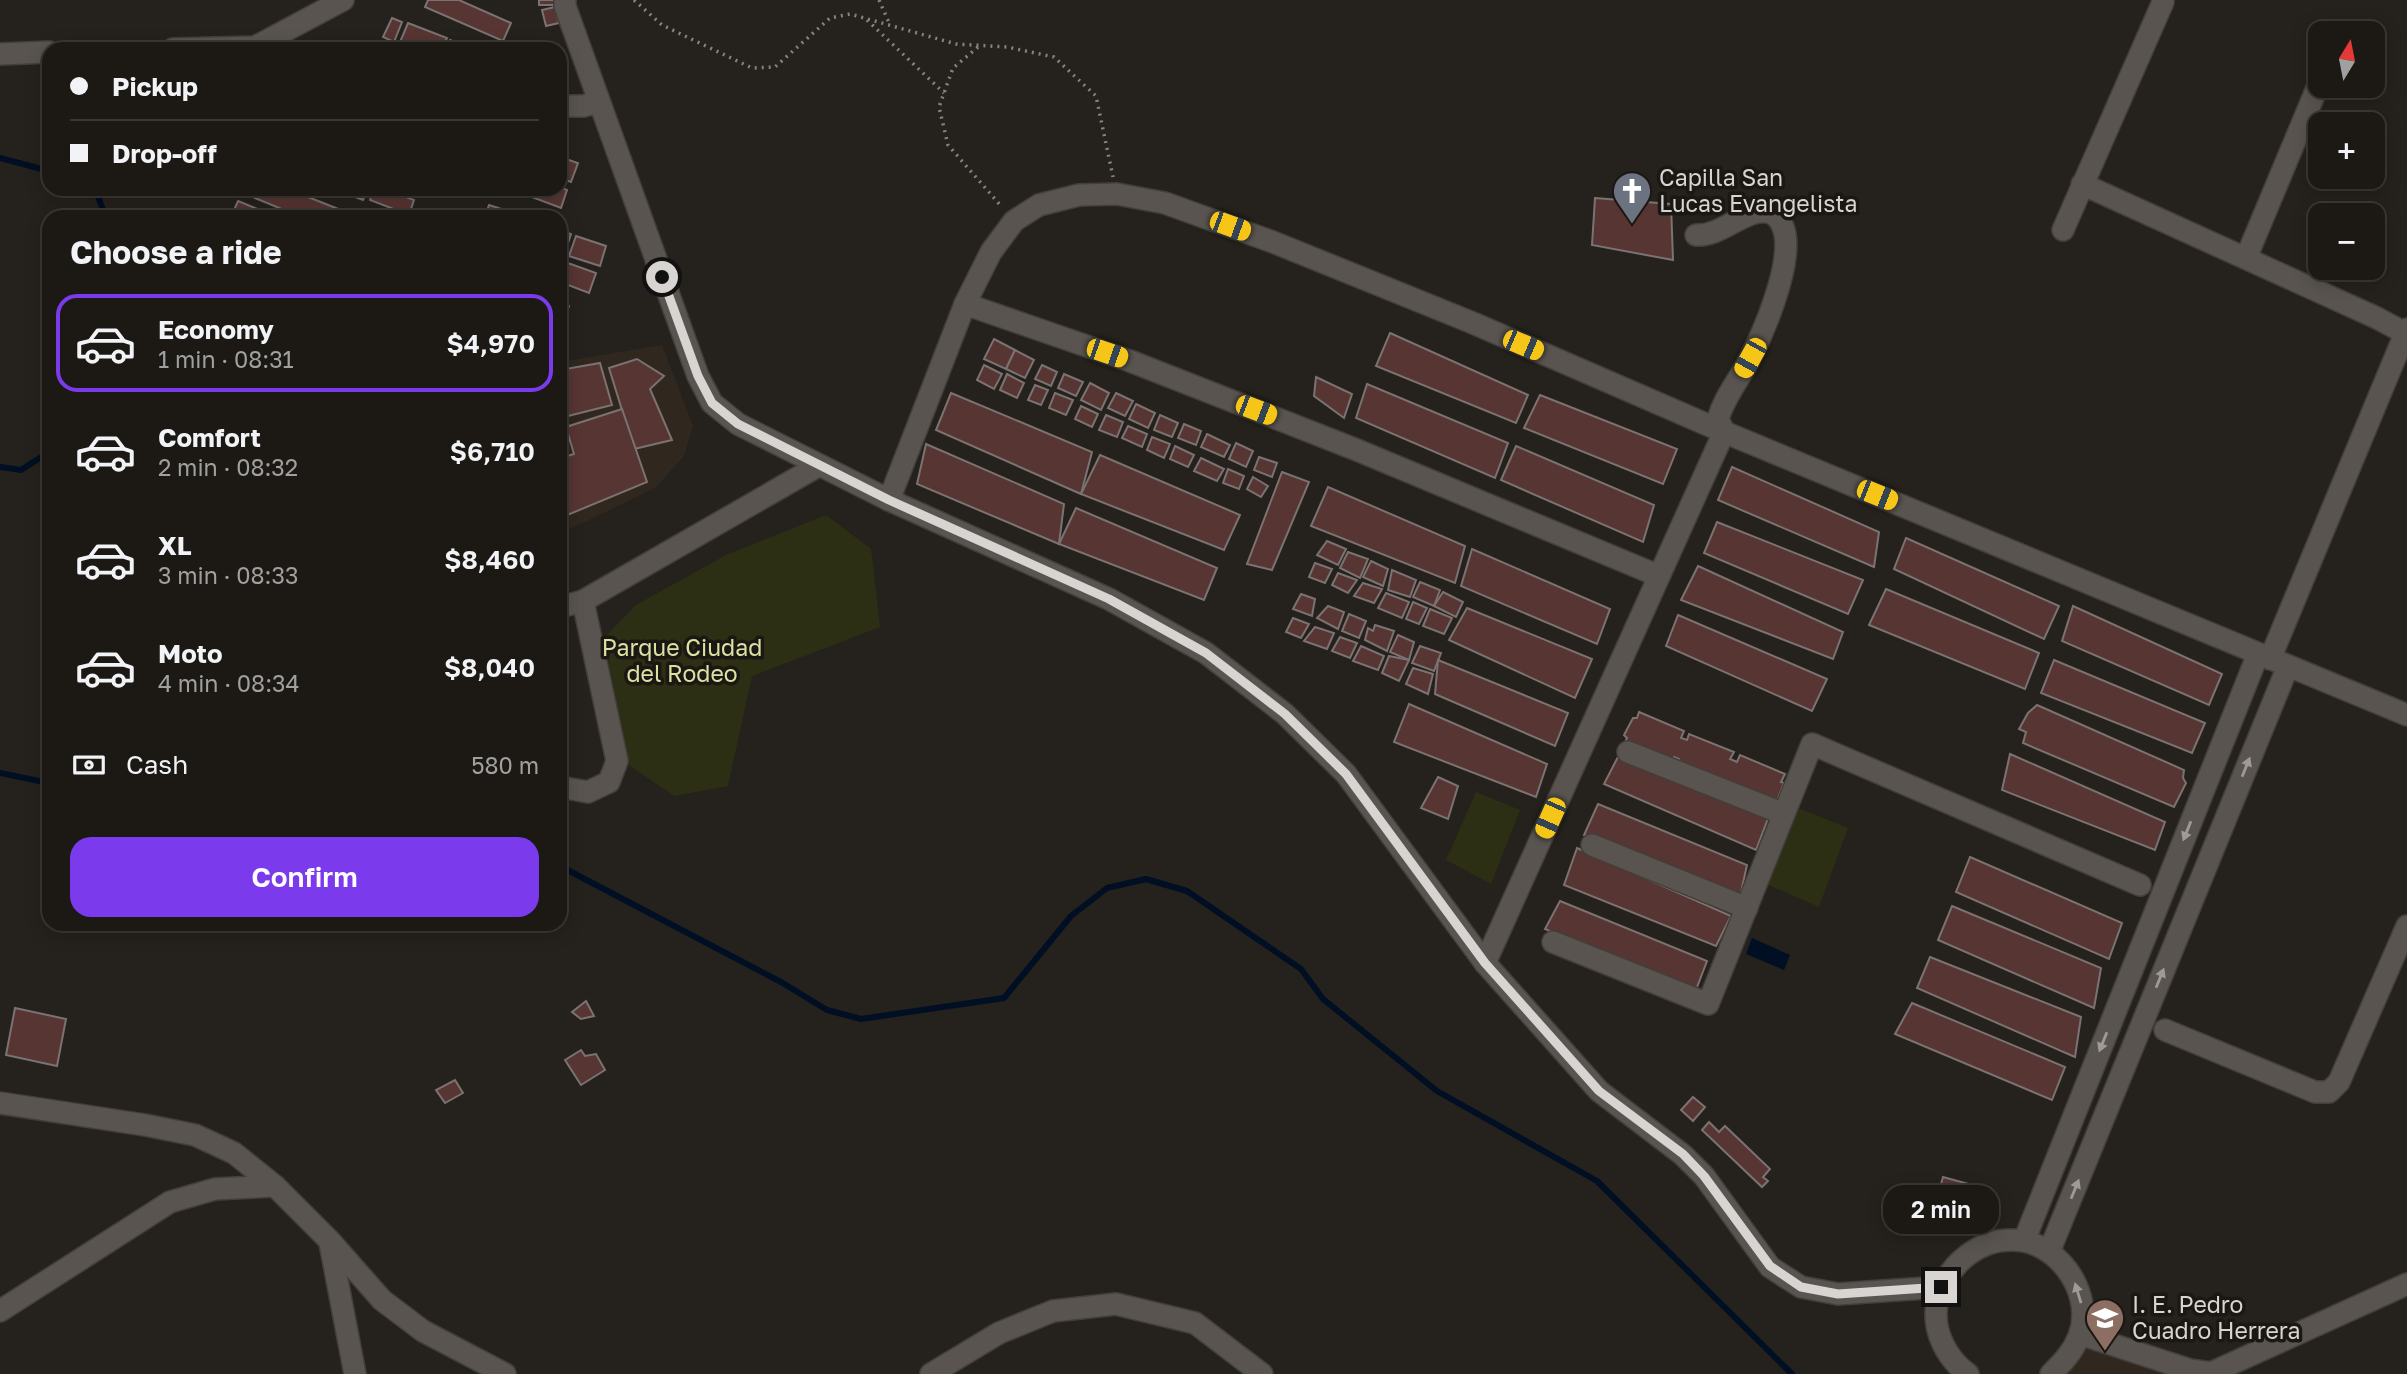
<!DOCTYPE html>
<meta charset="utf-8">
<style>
:root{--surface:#1c1915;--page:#292622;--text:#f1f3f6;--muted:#a0a0a0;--line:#3a3834;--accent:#7c3aed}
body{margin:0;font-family:"Golos Text",sans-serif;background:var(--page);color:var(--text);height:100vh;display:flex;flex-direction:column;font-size:26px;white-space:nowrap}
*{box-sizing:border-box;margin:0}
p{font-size:23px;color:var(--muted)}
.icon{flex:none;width:38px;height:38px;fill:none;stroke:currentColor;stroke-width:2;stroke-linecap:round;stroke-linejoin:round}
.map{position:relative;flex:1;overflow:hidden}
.panel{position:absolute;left:42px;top:210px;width:525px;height:721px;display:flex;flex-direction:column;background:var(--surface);border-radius:21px;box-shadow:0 4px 18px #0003,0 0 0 2px var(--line)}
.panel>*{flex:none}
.hud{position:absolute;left:42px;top:42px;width:525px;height:154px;border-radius:21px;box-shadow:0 4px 18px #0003,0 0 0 2px var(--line);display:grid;align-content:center;height:154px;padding:0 28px;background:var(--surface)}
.needle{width:46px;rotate:10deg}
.fabs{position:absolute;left:2308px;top:21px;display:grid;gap:14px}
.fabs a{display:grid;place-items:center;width:77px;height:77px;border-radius:14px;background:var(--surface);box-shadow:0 4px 18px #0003,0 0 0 2px var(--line);font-size:35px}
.end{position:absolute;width:32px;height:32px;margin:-16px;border:9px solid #d7d4d1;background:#111;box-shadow:0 0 0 4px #111}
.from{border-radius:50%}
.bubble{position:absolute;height:49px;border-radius:21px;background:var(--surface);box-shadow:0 4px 18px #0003,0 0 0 2px var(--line);font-size:23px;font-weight:600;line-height:49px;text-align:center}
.car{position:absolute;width:21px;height:42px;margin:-21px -10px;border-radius:9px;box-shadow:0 0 5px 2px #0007;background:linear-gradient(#f5c518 24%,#345 0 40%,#f5c518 0 76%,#345 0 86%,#f5c518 0)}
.hud b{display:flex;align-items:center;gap:24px;height:66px;font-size:26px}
.hud b+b{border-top:2px solid var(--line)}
.hud i{width:18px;height:18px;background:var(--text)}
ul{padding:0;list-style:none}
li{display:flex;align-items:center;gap:21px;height:98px;margin:0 14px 10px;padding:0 14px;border:4px solid transparent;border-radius:21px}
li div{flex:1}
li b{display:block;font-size:26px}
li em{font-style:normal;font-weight:600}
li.active{border-color:var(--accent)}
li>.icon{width:63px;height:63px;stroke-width:1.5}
h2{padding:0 28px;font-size:32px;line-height:84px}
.pay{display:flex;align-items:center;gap:18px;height:77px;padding:0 28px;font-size:26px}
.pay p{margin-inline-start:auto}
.button{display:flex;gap:14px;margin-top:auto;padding:14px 28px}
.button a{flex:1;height:80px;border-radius:21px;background:var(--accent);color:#fff;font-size:28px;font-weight:600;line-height:80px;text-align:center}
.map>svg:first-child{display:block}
.built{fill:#30281f}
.green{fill:#2d2f14}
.water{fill:#000f23}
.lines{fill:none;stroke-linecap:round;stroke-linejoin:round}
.stream{stroke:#000f23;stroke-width:6}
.building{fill:#573532;stroke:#7b7272;stroke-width:2}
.minor-casing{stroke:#423f3b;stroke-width:24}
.path{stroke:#87837f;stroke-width:3.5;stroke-dasharray:2 5;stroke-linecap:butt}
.minor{stroke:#59544f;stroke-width:21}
.oneway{fill:#9e9a96}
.route{stroke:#d7d4d1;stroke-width:9}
.labels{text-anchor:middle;stroke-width:7;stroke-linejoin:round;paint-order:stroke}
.poi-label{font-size:23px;fill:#d7d4d1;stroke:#1b1713;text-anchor:start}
.park-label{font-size:23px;fill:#dce1a3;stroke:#1b1713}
</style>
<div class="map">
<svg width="2407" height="1374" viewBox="0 0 2407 1374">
<rect width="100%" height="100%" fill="#25211c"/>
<g class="built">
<polygon points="662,345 693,426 684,456 655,488 560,534 560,362"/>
<polygon points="2080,1334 2211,1374 2051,1374"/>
</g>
<g class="green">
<polygon points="826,515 871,549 880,627 752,676 728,786 674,796 629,765 604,638 636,605 726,555"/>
<polygon points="1476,792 1520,810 1491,884 1446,860"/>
<polygon points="1793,806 1848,828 1819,907 1762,882"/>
</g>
<polygon class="water" points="1752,938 1790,955 1784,970 1746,954"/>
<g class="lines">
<g class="stream">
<polyline points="0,158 49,171"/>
<polyline points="95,189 106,217"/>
<polyline points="0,467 21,470 49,452"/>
<polyline points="0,773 49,783"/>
<polyline points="560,866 781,982 827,1010 861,1019 1004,998 1071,916 1107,888 1146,879 1187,891 1301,969 1323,999 1437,1091 1597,1181 1792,1374"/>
</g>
</g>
<g class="building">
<polygon points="428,0 459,0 511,23 503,41 425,7"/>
<rect x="539" y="0" width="16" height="5"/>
<polygon points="555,7 559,23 546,26 542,10"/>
<polygon points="392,18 402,22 394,42 383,37"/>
<polygon points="408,23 447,38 442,49 418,49 400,42"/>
<polygon points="450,40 472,49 447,49"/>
<polygon points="371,42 392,48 391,49 369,49"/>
<polygon points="560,157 578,163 571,182 560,178"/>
<polygon points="560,187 567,190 561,208 521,193 522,189"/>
<polygon points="245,189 288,189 356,216 301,217 243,193"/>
<polygon points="334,189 368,189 363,200"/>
<polygon points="374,189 385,189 414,200 409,215 370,200"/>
<polygon points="1595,198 1671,204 1673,260 1592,245"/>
<polygon points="238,201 277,217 231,217"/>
<polygon points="489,205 526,217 485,217"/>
<polygon points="560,230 571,234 565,252 560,251"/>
<polygon points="576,236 606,246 600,266 569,256"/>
<polygon points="565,262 596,273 589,293 560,282"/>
<polygon points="560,303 569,306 562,325 560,324"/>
<polygon points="1390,333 1528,395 1516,423 1376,366"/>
<polygon points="994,339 1015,350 1006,369 984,359"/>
<polygon points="1015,350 1034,360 1025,378 1006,369"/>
<polygon points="637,359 664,376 650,389 672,440 634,449 609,368"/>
<polygon points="600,363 612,405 560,418 560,370"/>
<polygon points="984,365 1002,374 994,389 977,380"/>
<polygon points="1042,365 1057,372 1051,386 1035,379"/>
<polygon points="1007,374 1024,383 1017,398 1000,390"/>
<polygon points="1064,374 1083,382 1076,396 1058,388"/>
<polygon points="1316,377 1352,394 1344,418 1314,396"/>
<polygon points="1090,383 1109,393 1101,410 1081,400"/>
<polygon points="1367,384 1508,443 1495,478 1356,418"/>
<polygon points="1035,385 1048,390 1041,405 1028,400"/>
<polygon points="951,393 1092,452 1081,494 936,430"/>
<polygon points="1055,393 1073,400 1066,415 1049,408"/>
<polygon points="1116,393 1133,401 1125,416 1108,408"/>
<polygon points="1540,395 1677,449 1663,484 1524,428"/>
<polygon points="1136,404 1155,413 1148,428 1129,419"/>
<polygon points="1081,406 1098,414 1092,427 1075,419"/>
<polygon points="622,409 647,482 560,518 560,458 574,454 566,427"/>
<polygon points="1106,415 1123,422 1117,437 1099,430"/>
<polygon points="1160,415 1178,423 1172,437 1154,430"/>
<polygon points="1184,424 1201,431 1196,445 1178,438"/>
<polygon points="1128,426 1147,434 1142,447 1122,438"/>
<polygon points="1207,434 1230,445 1224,457 1201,447"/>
<polygon points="1152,437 1170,444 1164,458 1147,450"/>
<polygon points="1236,443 1253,451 1246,467 1229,459"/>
<polygon points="926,444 1064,504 1059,544 917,484"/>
<polygon points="1175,446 1194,455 1188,467 1170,459"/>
<polygon points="1516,446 1654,505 1643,542 1501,480"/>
<polygon points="1100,455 1240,515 1224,550 1081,494"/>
<polygon points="1259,457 1277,463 1272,477 1254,470"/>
<polygon points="1201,458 1224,469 1217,481 1194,471"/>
<polygon points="1732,467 1879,532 1874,567 1718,500"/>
<polygon points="1228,469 1244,476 1239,489 1223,483"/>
<polygon points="1282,472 1309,482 1272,570 1247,564"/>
<polygon points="1253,477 1268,486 1261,497 1247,489"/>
<polygon points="1328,487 1465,546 1455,583 1311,526"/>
<polygon points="1076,508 1217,568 1204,600 1059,544"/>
<polygon points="1717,522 1863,580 1848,614 1704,553"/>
<polygon points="1906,538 2059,606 2044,639 1894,569"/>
<polygon points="1327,541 1346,549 1338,565 1317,555"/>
<polygon points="1472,549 1610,609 1597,644 1461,586"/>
<polygon points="1348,552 1368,559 1360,578 1340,568"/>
<polygon points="1371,561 1388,569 1383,586 1363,577"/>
<polygon points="1315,563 1332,569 1325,583 1309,577"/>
<polygon points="1698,566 1843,632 1833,659 1681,600"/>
<polygon points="1392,570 1416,580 1410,597 1388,590"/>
<polygon points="1338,573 1357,580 1348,593 1332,585"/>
<polygon points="1420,582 1440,590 1434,606 1413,597"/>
<polygon points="1363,583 1382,589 1374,603 1354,596"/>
<polygon points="1886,589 2039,653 2025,689 1869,625"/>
<polygon points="1443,592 1463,602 1456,617 1434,606"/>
<polygon points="1386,593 1409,602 1402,618 1378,608"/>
<polygon points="1301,594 1315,599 1312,616 1293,609"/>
<polygon points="1413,602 1427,608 1419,624 1406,619"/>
<polygon points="1328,606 1344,612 1338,629 1317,618"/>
<polygon points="2073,606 2222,674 2209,705 2062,641"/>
<polygon points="1467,608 1592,659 1575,698 1449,640"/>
<polygon points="1430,609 1452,618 1444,634 1423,626"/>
<polygon points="1349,614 1366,621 1359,638 1342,631"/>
<polygon points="1678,615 1827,679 1812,711 1666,646"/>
<polygon points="1293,618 1309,624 1301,638 1286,632"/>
<polygon points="1375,625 1394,631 1387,651 1365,640 1368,628 1373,631"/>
<polygon points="1315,627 1334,633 1327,649 1304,641"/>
<polygon points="1398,635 1414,642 1409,660 1390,652"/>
<polygon points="1340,637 1357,643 1350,658 1332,651"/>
<polygon points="1361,646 1384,656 1378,670 1353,661"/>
<polygon points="1420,646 1441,653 1434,671 1412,663"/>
<polygon points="1389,656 1409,660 1399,681 1382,673"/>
<polygon points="1438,660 1568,713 1555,746 1435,694"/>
<polygon points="2054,660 2205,723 2192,753 2041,693"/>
<polygon points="1413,668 1433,674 1428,694 1406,684"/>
<polygon points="1409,704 1547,764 1536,797 1394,742"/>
<polygon points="2037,705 2184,770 2183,778 2186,783 2174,807 2023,743 2026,732 2019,729 2028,713"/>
<polygon points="1639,712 1684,731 1681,738 1687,740 1689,734 1734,752 1730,759 1737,762 1740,755 1785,774 1781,782 1784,783 1777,801 1676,765 1679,759 1674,757 1671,763 1624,745 1627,738 1624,735 1633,718 1637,718"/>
<polygon points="1621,751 1769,816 1756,850 1604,784"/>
<polygon points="2010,754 2165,822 2155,850 2002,790"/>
<polygon points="1438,777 1458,786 1448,819 1421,808"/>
<polygon points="1598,804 1747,865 1739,901 1584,835"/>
<polygon points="1577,848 1731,916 1716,946 1564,885"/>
<polygon points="1970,857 2122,923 2109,959 1956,892"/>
<polygon points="1560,901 1707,961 1694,995 1545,929"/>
<polygon points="1952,906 2101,968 2094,1008 1938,940"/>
<polygon points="1930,957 2081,1017 2075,1057 1917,988"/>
<polygon points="586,1001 594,1016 581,1019 572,1012"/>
<polygon points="1912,1003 2065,1067 2052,1100 1895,1034"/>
<polygon points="15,1008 66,1019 57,1066 6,1055"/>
<polygon points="581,1050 585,1056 596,1054 605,1070 581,1085 565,1060"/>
<polygon points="455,1080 463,1093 445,1103 436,1090"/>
<polygon points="1693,1097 1705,1107 1693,1121 1681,1110"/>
<polygon points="1709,1122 1719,1132 1725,1126 1770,1169 1763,1177 1768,1181 1762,1187 1702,1130"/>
<polygon points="1943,1177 1972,1185 1963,1219 1953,1219 1950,1229 1930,1223"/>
</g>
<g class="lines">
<g class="minor-casing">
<g id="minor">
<polyline points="565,0 565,6 698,376 712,403 738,424 889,500 965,304 991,252 1014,221 1039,205 1079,195 1117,194 1165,203 1273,242 1473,323 1724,432 2407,715"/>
<polyline points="173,49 255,47 343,0"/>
<polyline points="0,54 49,52"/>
<polyline points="560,106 583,106 599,102"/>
<polyline points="2082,184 2377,318 2405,333"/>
<polyline points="2063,230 2163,2"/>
<polyline points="2246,258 2320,81"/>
<polyline points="965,304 1130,361 1357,450 1659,576"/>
<polyline points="889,500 1109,599 1206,653 1285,714 1346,774 1485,963 1599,1091 1683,1155 1704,1176 1770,1267 1801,1287 1838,1294 1941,1287"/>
<polyline points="560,607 583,601 818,466"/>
<polyline points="2270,659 2407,329"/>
<polyline points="1628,752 1784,814"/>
<polyline points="560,787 588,792 609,782 617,761 583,601"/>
<polyline points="1592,845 1747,908"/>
<polyline points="1553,942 1708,1004 1812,744 2140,885"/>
<path d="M1485,963L1724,432L1718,419C1724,398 1738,381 1748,362C1764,332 1791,268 1785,234C1783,225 1780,217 1771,213C1748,205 1722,237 1696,235"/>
<polyline points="2165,1030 2315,1092 2329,1092 2339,1082 2407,926"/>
<polyline points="0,1103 145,1125 195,1135 234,1153 275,1186 330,1241 382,1300 423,1331 505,1374"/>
<polyline points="2024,1241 2258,654"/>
<polyline points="330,1243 355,1374"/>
<polyline points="2049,1252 2288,666"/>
<polyline points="0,1311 170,1202 215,1189 275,1186"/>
<polyline points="2080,1334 2190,1370 2211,1373 2407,1284"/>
<polyline points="931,1374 999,1333 1053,1311 1116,1304 1195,1323 1262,1374"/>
<path d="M1968,1374C1947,1359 1932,1331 1937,1304C1945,1265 1981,1234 2023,1241C2063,1248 2094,1297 2079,1336C2073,1352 2063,1362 2051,1374"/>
</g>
</g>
<g class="path">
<polyline points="634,0 662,25 752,68 775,67 830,18 850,14 956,44 1007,47 1054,57 1096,96 1113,177"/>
<polyline points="879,0 890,25"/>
<polyline points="867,20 944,93"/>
<polyline points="978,47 953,68 939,107 948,145 1001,206"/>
</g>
<use href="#minor" class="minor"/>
</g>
<defs><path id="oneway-solid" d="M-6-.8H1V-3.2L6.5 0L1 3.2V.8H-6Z" transform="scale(1.75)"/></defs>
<g class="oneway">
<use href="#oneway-solid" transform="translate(2246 767) rotate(-68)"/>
<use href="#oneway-solid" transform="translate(2187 831) rotate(112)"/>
<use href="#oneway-solid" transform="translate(2160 978) rotate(-68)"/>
<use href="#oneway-solid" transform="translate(2103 1042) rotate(112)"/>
<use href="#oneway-solid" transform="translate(2075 1189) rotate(-68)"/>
<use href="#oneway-solid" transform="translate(2078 1293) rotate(-107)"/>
</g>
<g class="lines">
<polyline class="route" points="662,277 698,376 712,403 738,424 889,500 1109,599 1206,653 1285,714 1346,774 1485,963 1599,1091 1683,1154 1704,1176 1770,1266 1801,1287 1838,1294 1941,1287"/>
</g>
<defs>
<g id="church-pin" transform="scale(2.0125)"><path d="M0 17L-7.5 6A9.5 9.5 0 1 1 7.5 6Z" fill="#6b7280" stroke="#1b1713"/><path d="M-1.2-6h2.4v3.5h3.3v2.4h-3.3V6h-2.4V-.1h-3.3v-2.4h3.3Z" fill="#fff"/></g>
<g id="school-pin" transform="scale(2.0125)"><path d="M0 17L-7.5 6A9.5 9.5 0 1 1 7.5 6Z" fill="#8d6e63" stroke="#1b1713"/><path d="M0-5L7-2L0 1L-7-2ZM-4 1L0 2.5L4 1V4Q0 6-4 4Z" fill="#fff"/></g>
</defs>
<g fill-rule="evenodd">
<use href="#church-pin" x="1632" y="191"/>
<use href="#school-pin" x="2105" y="1318"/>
</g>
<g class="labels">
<g class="poi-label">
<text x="1659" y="186">Capilla San<tspan x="1659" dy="26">Lucas Evangelista</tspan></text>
<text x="2132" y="1313">I. E. Pedro<tspan x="2132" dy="26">Cuadro Herrera</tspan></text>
</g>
<g class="park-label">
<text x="682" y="656">Parque Ciudad<tspan x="682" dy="26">del Rodeo</tspan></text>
</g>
</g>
</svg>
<div class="fabs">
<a><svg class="needle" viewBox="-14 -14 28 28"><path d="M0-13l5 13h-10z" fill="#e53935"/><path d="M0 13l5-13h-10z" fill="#a0a0a0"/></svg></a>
<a>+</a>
<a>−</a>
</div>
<i class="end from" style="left:662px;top:277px"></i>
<i class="end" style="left:1941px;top:1287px"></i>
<div class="bubble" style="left:1883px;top:1185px;width:116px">2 min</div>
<i class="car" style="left:1230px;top:226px;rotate:110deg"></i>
<i class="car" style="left:1523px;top:345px;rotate:113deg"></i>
<i class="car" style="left:1107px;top:353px;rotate:109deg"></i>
<i class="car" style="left:1750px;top:358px;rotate:209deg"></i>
<i class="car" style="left:1256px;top:410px;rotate:111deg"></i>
<i class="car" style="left:1877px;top:495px;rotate:112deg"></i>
<i class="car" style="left:1550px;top:818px;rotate:204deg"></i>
<div class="hud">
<b><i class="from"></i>Pickup</b>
<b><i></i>Drop-off</b>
</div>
<section class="panel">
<h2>Choose a ride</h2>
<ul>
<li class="active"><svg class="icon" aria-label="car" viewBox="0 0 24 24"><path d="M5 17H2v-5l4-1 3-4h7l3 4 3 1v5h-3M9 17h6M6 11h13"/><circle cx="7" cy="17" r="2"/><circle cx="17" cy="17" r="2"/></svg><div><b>Economy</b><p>1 min · 08:31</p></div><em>$4,970</em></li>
<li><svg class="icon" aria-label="car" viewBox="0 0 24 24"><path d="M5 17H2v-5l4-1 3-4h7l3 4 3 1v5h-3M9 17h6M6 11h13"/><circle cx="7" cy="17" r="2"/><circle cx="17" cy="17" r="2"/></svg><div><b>Comfort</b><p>2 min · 08:32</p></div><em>$6,710</em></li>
<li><svg class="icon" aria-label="car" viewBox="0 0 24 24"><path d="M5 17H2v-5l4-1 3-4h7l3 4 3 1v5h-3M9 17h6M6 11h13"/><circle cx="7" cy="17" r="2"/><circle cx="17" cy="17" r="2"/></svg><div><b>XL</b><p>3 min · 08:33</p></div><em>$8,460</em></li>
<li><svg class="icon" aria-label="car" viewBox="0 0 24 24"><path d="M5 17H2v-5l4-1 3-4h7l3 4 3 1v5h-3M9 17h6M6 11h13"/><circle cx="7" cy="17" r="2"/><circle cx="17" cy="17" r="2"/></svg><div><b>Moto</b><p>4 min · 08:34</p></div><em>$8,040</em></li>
</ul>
<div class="pay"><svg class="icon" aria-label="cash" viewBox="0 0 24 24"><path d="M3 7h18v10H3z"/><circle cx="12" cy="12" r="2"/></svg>Cash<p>580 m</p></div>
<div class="button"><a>Confirm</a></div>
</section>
</div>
